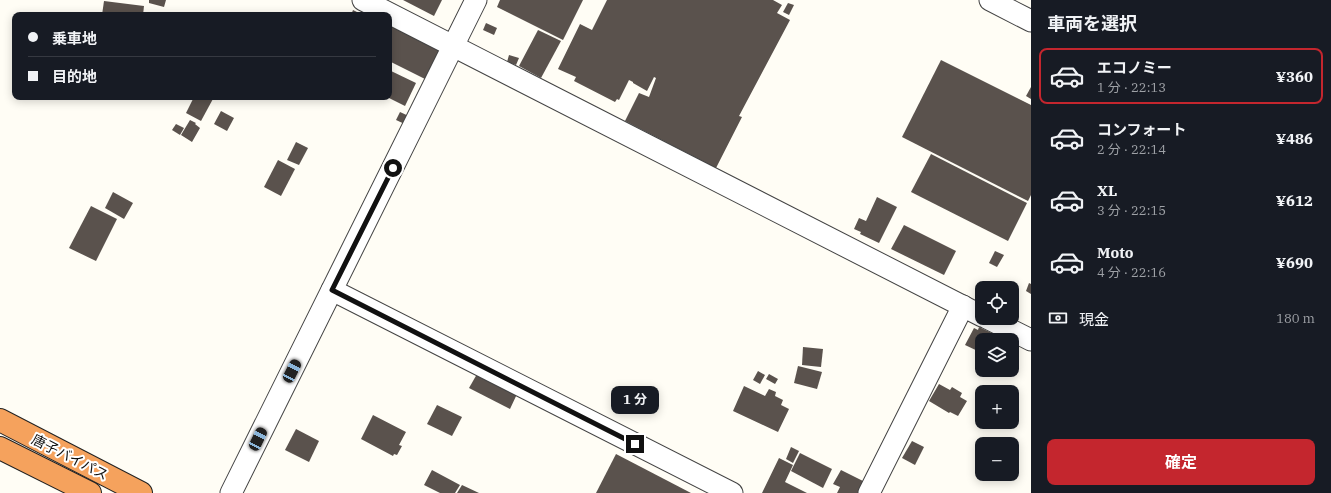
<!DOCTYPE html>
<html lang="ja">
<meta charset="utf-8">
<style>
:root{--surface:#171b24;--page:#242831;--text:#f1f3f6;--muted:#9ea1a6;--line:#363941;--accent:#c4262e}
body{margin:0;font-family:"IBM Plex Serif","Noto Sans JP",serif;background:var(--page);color:var(--text);height:100vh;display:flex;flex-direction:column;font-size:15px;white-space:nowrap}
*{box-sizing:border-box;margin:0}
p{font-size:13px;color:var(--muted)}
.icon{flex:none;width:22px;height:22px;fill:none;stroke:currentColor;stroke-width:2;stroke-linecap:round;stroke-linejoin:round}
.map{position:relative;flex:1;overflow:hidden}
.panel{display:flex;flex-direction:column;background:var(--surface);width:300px}
.panel>*{flex:none}
.top-card{position:absolute;left:12px;top:12px;width:380px;height:88px;border-radius:8px;box-shadow:0 2px 10px #0003;display:grid;align-content:center;height:88px;padding:0 16px;background:var(--surface)}
.buttons{position:absolute;left:975px;top:281px;display:grid;gap:8px}
.buttons a{display:grid;place-items:center;width:44px;height:44px;border-radius:8px;background:var(--surface);box-shadow:0 2px 10px #0003;font-size:20px}
.end{position:absolute;width:18px;height:18px;margin:-9px;border:5px solid #111;background:#fff;box-shadow:0 0 0 2px #fff}
.from{border-radius:50%}
.bubble{position:absolute;height:28px;border-radius:8px;background:var(--surface);box-shadow:0 2px 10px #0003;font-size:13px;font-weight:700;line-height:28px;text-align:center}
.car{position:absolute;width:12px;height:24px;margin:-12px -6px;border-radius:5px;box-shadow:0 0 3px 1px #0007;background:linear-gradient(#222 24%,#8ab4d8 0 40%,#222 0 76%,#8ab4d8 0 86%,#222 0)}
.top-card b{display:flex;align-items:center;gap:14px;height:38px;font-size:15px}
.top-card b+b{border-top:1px solid var(--line)}
.top-card i{width:10px;height:10px;background:var(--text)}
ul{padding:0;list-style:none}
li{display:flex;align-items:center;gap:12px;height:56px;margin:0 8px 6px;padding:0 8px;border:2px solid transparent;border-radius:8px}
li div{flex:1}
li b{display:block;font-size:15px}
li em{font-style:normal;font-weight:700}
li.on{border-color:var(--accent)}
li>.icon{width:36px;height:36px;stroke-width:1.5}
h2{padding:0 16px;font-size:18px;line-height:48px}
.pay{display:flex;align-items:center;gap:10px;height:44px;padding:0 16px;font-size:15px}
.pay p{margin-inline-start:auto}
.cta{display:flex;gap:8px;margin-top:auto;padding:8px 16px}
.cta a{flex:1;height:46px;border-radius:8px;background:var(--accent);color:#fff;font-size:16px;font-weight:700;line-height:46px;text-align:center}
main{display:flex;flex:1;min-height:0}
.map>svg:first-child{display:block}
.building{fill:#5a524d}
.lines{fill:none;stroke-linecap:round;stroke-linejoin:round}
.minor-casing{stroke:#444;stroke-width:23}
.highway-casing{stroke:#222;stroke-width:24}
.minor{stroke:#fff;stroke-width:21}
.highway{stroke:#f5a25d;stroke-width:22}
.route{stroke:#111;stroke-width:5}
.labels{text-anchor:middle;stroke-width:4;stroke-linejoin:round;paint-order:stroke}
.street-label{font-size:14px;fill:#111;stroke:#fff}
</style>
<main>
<div class="map">
<svg width="1031" height="493" viewBox="0 0 1031 493">
<rect width="100%" height="100%" fill="#fffdf5"/>
<g class="building">
<polygon points="149,0 166,0 164,7 149,3"/>
<polygon points="403,0 442,0 434,16"/>
<polygon points="500,0 583,0 563,40 497,7"/>
<polygon points="607,0 773,0 782,5 777,13 790,20 739,116 742,117 716,168 625,121 639,93 649,97 656,78 654,77 647,91 633,83 633,82 629,80 619,100 617,99 615,102 574,81 576,77 558,69 580,24 592,30"/>
<polygon points="104,1 144,6 143,15 102,15"/>
<polygon points="788,3 794,5 789,15 783,12"/>
<polygon points="353,10 363,15 351,15"/>
<polygon points="389,21 441,47 425,79 389,61"/>
<polygon points="486,23 497,28 494,35 483,30"/>
<polygon points="538,30 561,41 541,78 519,66"/>
<polygon points="509,55 519,58 516,65 507,62"/>
<polygon points="941,60 1031,105 1031,195 1028,201 902,137"/>
<polygon points="389,70 416,83 405,106 389,98"/>
<polygon points="1031,87 1031,99 1026,96"/>
<polygon points="194,97 214,97 201,121 186,113"/>
<polygon points="221,111 234,118 227,131 214,124"/>
<polygon points="400,112 413,118 409,126 396,120"/>
<polygon points="190,120 196,123 195,124 200,128 192,142 181,135"/>
<polygon points="176,124 184,128 180,135 172,130"/>
<polygon points="296,142 308,148 299,165 287,160"/>
<polygon points="931,154 1027,203 1008,241 911,192"/>
<polygon points="278,160 295,169 281,196 264,187"/>
<polygon points="113,192 133,203 124,219 105,208"/>
<polygon points="877,197 897,207 879,243 860,234 861,232 854,229 859,218 866,221"/>
<polygon points="91,206 117,219 96,261 69,248"/>
<polygon points="904,225 956,251 944,275 891,249"/>
<polygon points="995,251 1004,255 997,267 989,263"/>
<polygon points="1029,283 1031,284 1031,294 1026,291"/>
<polygon points="979,327 998,336 996,340 982,340 982,353 965,345 974,328 978,330"/>
<polygon points="803,347 823,349 821,367 802,365"/>
<polygon points="798,366 822,372 817,389 794,383"/>
<polygon points="758,371 765,375 760,384 753,380"/>
<polygon points="477,374 517,394 510,409 469,388"/>
<polygon points="769,374 778,379 775,384 766,379"/>
<polygon points="939,384 950,390 952,387 962,393 960,397 967,401 958,416 950,412 949,413 929,401"/>
<polygon points="744,386 765,396 769,389 776,392 775,396 783,400 781,405 789,409 778,432 733,411"/>
<polygon points="978,390 982,392 979,397 975,395"/>
<polygon points="437,405 462,417 452,436 427,424"/>
<polygon points="373,415 406,432 399,445 402,446 397,455 394,454 393,456 361,439"/>
<polygon points="296,429 319,441 309,462 285,450"/>
<polygon points="912,441 924,447 915,465 902,458"/>
<polygon points="791,447 799,451 793,463 786,459"/>
<polygon points="800,453 832,469 823,488 791,471"/>
<polygon points="616,454 691,493 596,493"/>
<polygon points="779,458 793,465 785,482 807,493 762,493"/>
<polygon points="432,470 460,485 455,493 440,493 424,485"/>
<polygon points="841,470 865,482 860,493 837,493 840,487 833,484"/>
<polygon points="462,485 479,493 457,493"/>
</g>
<g class="lines">
<g class="minor-casing">
<g id="minor">
<polyline points="363,0 982,316"/>
<polyline points="990,0 1031,21"/>
<polyline points="332,290 732,493"/>
<polyline points="987,318 1031,340"/>
<polyline points="231,493 476,0"/>
<polyline points="869,493 963,306"/>
</g>
</g>
<g class="highway-casing">
<g id="highway">
<polyline points="0,420 141,493"/>
<polyline points="0,448 90,493"/>
</g>
</g>
<use href="#minor" class="minor"/>
<use href="#highway" class="highway"/>
</g>
<g class="lines">
<polyline class="route" points="393,168 332,290 635,444"/>
</g>
<g class="labels">
<g class="street-label">
<text transform="translate(70 457) rotate(27)" y="5">唐子バイパス</text>
</g>
</g>
</svg>
<div class="buttons">
<a><svg class="icon" aria-label="locate" viewBox="0 0 24 24"><circle cx="12" cy="12" r="6"/><path d="M12 2v4M12 18v4M2 12h4M18 12h4"/></svg></a>
<a><svg class="icon" aria-label="layers" viewBox="0 0 24 24"><path d="M12 4l9 5-9 5-9-5zM3 14l9 5 9-5"/></svg></a>
<a>+</a>
<a>−</a>
</div>
<i class="end from" style="left:393px;top:168px"></i>
<i class="end" style="left:635px;top:444px"></i>
<div class="bubble" style="left:611px;top:386px;width:48px">1 分</div>
<i class="car" style="left:292px;top:371px;rotate:27deg"></i>
<i class="car" style="left:258px;top:439px;rotate:26deg"></i>
<div class="top-card">
<b><i class="from"></i>乗車地</b>
<b><i></i>目的地</b>
</div>
</div>
<section class="panel">
<h2>車両を選択</h2>
<ul>
<li class="on"><svg class="icon" aria-label="car" viewBox="0 0 24 24"><path d="M5 17H2v-5l4-1 3-4h7l3 4 3 1v5h-3M9 17h6M6 11h13"/><circle cx="7" cy="17" r="2"/><circle cx="17" cy="17" r="2"/></svg><div><b>エコノミー</b><p>1 分 · 22:13</p></div><em>¥360</em></li>
<li><svg class="icon" aria-label="car" viewBox="0 0 24 24"><path d="M5 17H2v-5l4-1 3-4h7l3 4 3 1v5h-3M9 17h6M6 11h13"/><circle cx="7" cy="17" r="2"/><circle cx="17" cy="17" r="2"/></svg><div><b>コンフォート</b><p>2 分 · 22:14</p></div><em>¥486</em></li>
<li><svg class="icon" aria-label="car" viewBox="0 0 24 24"><path d="M5 17H2v-5l4-1 3-4h7l3 4 3 1v5h-3M9 17h6M6 11h13"/><circle cx="7" cy="17" r="2"/><circle cx="17" cy="17" r="2"/></svg><div><b>XL</b><p>3 分 · 22:15</p></div><em>¥612</em></li>
<li><svg class="icon" aria-label="car" viewBox="0 0 24 24"><path d="M5 17H2v-5l4-1 3-4h7l3 4 3 1v5h-3M9 17h6M6 11h13"/><circle cx="7" cy="17" r="2"/><circle cx="17" cy="17" r="2"/></svg><div><b>Moto</b><p>4 分 · 22:16</p></div><em>¥690</em></li>
</ul>
<div class="pay"><svg class="icon" aria-label="cash" viewBox="0 0 24 24"><path d="M3 7h18v10H3z"/><circle cx="12" cy="12" r="2"/></svg>現金<p>180 m</p></div>
<div class="cta"><a>確定</a></div>
</section>
</main>
